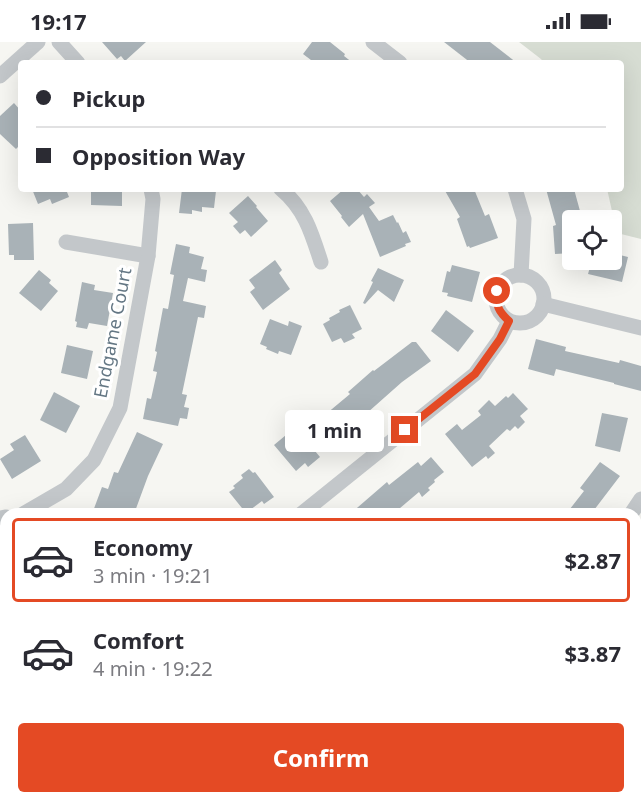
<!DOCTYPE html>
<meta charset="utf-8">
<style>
:root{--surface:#fff;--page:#f7f7f7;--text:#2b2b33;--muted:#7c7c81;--line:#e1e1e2;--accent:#e44a24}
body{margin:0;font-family:"Noto Sans",sans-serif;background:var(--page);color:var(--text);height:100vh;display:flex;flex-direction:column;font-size:22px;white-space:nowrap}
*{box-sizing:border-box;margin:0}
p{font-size:20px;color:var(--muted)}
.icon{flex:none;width:33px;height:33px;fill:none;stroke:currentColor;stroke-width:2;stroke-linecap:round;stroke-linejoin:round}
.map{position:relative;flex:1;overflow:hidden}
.panel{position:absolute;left:0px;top:466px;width:642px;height:296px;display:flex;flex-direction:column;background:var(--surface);border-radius:18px 18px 0 0;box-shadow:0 6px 24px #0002}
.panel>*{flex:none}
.guide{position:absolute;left:18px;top:18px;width:606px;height:132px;border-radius:6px;box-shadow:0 6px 24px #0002;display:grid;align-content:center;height:132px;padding:0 18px;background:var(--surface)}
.tools{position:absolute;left:562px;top:168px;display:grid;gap:12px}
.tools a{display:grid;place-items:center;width:60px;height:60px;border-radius:6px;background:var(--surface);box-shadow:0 6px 24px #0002;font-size:30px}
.end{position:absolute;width:27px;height:27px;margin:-14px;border:8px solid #e44a24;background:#fff;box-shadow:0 0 0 3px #fff}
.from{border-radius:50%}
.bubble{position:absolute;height:42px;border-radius:6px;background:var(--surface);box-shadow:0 6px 24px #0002;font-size:20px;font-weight:700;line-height:42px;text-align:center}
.guide b{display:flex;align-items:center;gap:21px;height:57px;font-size:22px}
.guide b+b{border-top:2px solid var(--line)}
.guide i{width:15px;height:15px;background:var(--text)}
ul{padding:10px 0 0;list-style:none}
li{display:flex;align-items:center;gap:18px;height:84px;margin:0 12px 9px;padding:0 6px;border:3px solid transparent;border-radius:6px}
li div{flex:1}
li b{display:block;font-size:22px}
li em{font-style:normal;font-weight:700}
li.selected{border-color:var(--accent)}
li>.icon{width:54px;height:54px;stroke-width:1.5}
.cta{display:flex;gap:12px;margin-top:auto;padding:12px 18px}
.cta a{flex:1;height:69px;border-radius:6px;background:var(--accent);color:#fff;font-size:24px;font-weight:700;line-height:69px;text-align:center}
.status{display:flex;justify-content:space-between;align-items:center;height:42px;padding:0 30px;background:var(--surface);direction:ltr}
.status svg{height:16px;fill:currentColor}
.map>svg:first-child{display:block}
.green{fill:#d7ddd3}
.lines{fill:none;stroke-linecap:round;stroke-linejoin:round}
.stream{stroke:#b8c6c9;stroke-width:4}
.building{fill:#a9b2b7}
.path{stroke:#bdbfc1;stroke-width:2;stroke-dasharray:3 3;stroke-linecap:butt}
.minor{stroke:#c3c7ca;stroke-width:15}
.route{stroke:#e44a24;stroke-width:8}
.labels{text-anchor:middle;stroke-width:6;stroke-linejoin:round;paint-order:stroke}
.street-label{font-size:18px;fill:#647784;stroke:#fff}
</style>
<div class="status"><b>19:17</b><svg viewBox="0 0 49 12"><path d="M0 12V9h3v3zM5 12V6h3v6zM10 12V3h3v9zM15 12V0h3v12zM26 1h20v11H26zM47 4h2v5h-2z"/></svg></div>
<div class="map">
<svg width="641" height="761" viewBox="0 0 641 761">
<rect width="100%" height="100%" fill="#f6f6f2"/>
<polygon class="green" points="519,0 641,0 641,197 617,191 607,147 621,147 621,21 544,21 541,17"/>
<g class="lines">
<polyline class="stream" points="92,756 92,761"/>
</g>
<g class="building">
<polygon points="102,0 146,0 125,19 121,14 117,17"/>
<polygon points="312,0 330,0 345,12 344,14 353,21 315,21 303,12"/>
<polygon points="444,0 490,0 517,21 471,21"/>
<polygon points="14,61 21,69 21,102 16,107 0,92 0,74"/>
<polygon points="32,147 74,147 74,148 67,150 69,155 52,162 50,157 38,162"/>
<polygon points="91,147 122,147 122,164 91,163"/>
<polygon points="182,147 205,147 216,149 214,166 202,165 202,170 192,168 192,172 179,171"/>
<polygon points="344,147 357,147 364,155 367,152 375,161 369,165 379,179 393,173 397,181 398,180 403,191 406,189 411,200 405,202 406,204 380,215 363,172 349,185 341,175 342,174 330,159"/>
<polygon points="444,147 474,147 485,174 489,172 498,196 470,206 469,204 467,205 457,177 460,175"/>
<polygon points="546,147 574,147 580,169 573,171 573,211 555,212 553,184 556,183"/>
<polygon points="248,154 257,164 256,165 268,179 251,195 245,188 240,192 233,184 238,180 229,171"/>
<polygon points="33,181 34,218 14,218 14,213 9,213 8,182"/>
<polygon points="176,202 190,205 189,211 204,215 201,227 207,228 205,240 188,236 183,259 206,264 204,276 198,275 182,352 187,353 184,365 189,366 187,377 180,376 178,384 143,377 147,356 151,357 157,330 153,329 157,310 155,309 163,266 168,267 174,233 170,232"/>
<polygon points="612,211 628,215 622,240 588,232 592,218 612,218"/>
<polygon points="275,218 282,228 279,231 290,247 263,268 250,250 255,246 249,238"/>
<polygon points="452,223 480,230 472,260 447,254 448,251 442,250 447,229 450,230"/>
<polygon points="378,226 404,238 394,260 378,248 365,262 363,261 373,240 371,239"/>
<polygon points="39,228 51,238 49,241 58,249 41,269 19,251"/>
<polygon points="82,240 95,243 94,248 113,251 107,284 89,281 87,287 76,285 77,280 75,279"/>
<polygon points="350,263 362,287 352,292 355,296 344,301 341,296 332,300 323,282 330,278 329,276 340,270 339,268"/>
<polygon points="446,268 474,289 458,310 431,289"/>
<polygon points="270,277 288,284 289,279 302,284 291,313 279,309 278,312 266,307 267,305 260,302"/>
<polygon points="536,297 566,305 565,309 619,321 620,318 641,324 641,349 614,342 614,341 556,327 554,334 528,327"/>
<polygon points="412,300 416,300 431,319 402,340 367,371 364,368 343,385 346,389 336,397 333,394 315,409 320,415 308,425 305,421 296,429 274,403 286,393 289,396 293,393 295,395 314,380 311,376 322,368 326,372 350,352 348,350 373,328 374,329"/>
<polygon points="67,303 93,309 87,337 61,331"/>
<polygon points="54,350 80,364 66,391 40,378"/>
<polygon points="513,351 528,367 520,374 525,380 518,387 515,384 510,389 507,387 489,404 495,411 488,417 486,414 472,425 445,392 457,382 462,388 481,373 478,369 489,358 495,364 506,354 508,356"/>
<polygon points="602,371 628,376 620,410 595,404"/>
<polygon points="137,390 163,402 148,434 134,472 92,472 102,445 108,447 114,430 118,431"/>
<polygon points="25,393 41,419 12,437 0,417 14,408 10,402"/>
<polygon points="431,415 444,430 434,438 435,440 428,446 430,448 422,455 419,450 393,472 350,472 387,440 389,443 418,420 421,424"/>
<polygon points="600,420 620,434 591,472 566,472 584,449 580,446"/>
<polygon points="249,427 253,431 255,430 274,455 264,462 262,459 246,471 229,450 235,446 233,444 243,436 241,433"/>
</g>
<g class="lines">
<polyline class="path" points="0,646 6,640"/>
<g class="minor">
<polyline points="59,0 78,21"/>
<polyline points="373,0 400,21"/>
<polyline points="0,34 38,0"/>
<path d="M281,147C305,167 312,192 321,220"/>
<polyline points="515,147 524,177 521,233"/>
<polyline points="66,200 148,214"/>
<circle cx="520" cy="257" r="24"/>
<polyline points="543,262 641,286"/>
<polyline points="23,472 66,447 94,418 120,366 148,214 153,157 151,147"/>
<polyline points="301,472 475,332 500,297 509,279"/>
<polyline points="631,472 641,457"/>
<polyline points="0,476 6,475"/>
</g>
</g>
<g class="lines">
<path class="route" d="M405,388L475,332L500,297L509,279C499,270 495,263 497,249"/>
</g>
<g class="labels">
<g class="street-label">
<text transform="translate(113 291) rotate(-79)" y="6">Endgame Court</text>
</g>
</g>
</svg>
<div class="tools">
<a><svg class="icon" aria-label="locate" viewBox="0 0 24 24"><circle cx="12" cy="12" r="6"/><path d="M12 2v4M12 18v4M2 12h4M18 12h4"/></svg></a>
</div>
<i class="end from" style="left:497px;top:249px"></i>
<i class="end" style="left:405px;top:388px"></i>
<div class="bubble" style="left:285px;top:368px;width:99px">1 min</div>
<div class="guide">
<b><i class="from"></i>Pickup</b>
<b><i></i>Opposition Way</b>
</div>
<section class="panel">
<ul>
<li class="selected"><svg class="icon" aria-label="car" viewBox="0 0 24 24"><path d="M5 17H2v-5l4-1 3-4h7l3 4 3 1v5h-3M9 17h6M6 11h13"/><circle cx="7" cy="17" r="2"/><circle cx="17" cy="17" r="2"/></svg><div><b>Economy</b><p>3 min · 19:21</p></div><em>$2.87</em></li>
<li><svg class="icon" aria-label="car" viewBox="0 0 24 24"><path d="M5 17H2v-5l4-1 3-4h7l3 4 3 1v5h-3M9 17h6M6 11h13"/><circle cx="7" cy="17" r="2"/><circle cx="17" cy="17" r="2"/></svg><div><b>Comfort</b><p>4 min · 19:22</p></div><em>$3.87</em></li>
</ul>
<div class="cta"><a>Confirm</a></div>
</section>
</div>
